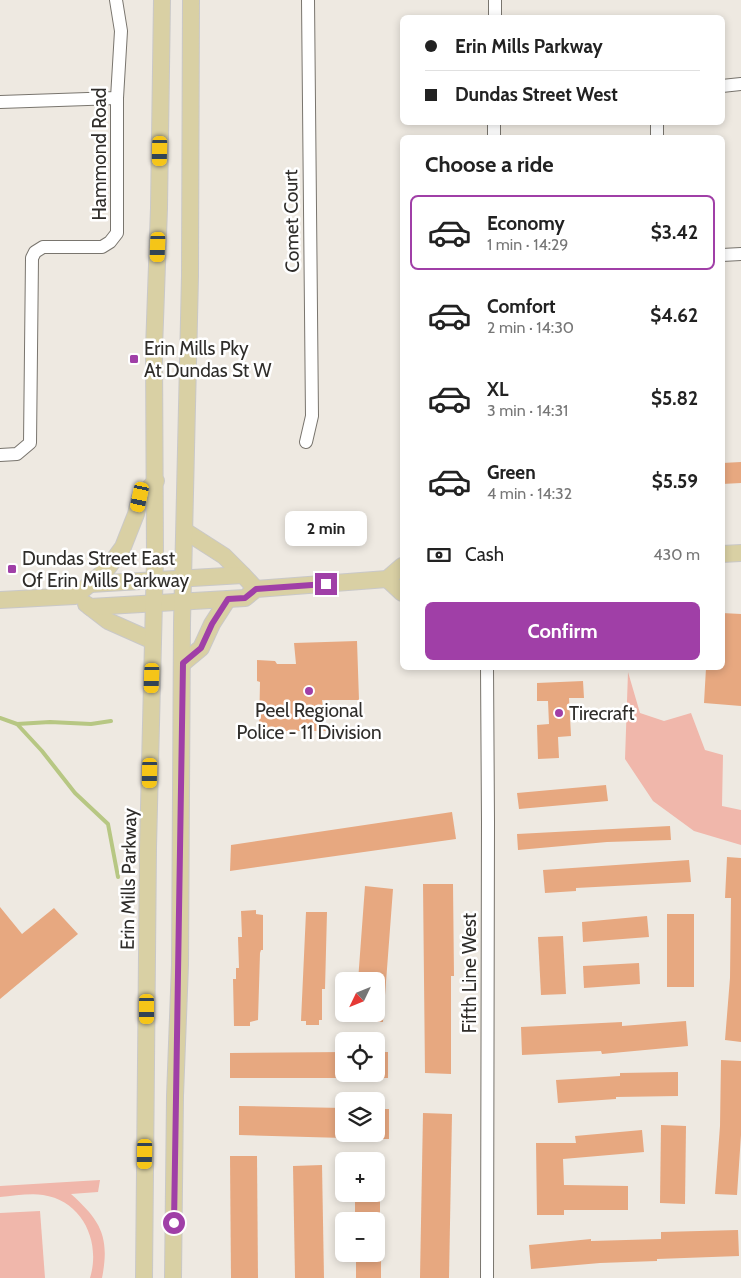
<!DOCTYPE html>
<meta charset="utf-8">
<style>
:root{--surface:#fff;--page:#f6f6f6;--text:#222;--muted:#767676;--line:#e0e0e0;--accent:#a03fa7}
body{margin:0;font-family:Cabin,sans-serif;background:var(--page);color:var(--text);height:100vh;display:flex;flex-direction:column;font-size:19px;white-space:nowrap}
*{box-sizing:border-box;margin:0}
p{font-size:16px;color:var(--muted)}
.icon{flex:none;width:28px;height:28px;fill:none;stroke:currentColor;stroke-width:2;stroke-linecap:round;stroke-linejoin:round}
.map{position:relative;flex:1;overflow:hidden}
.sheet{position:absolute;left:400px;top:135px;width:325px;height:535px;display:flex;flex-direction:column;background:var(--surface);border-radius:8px;box-shadow:0 2px 8px #0003}
.sheet>*{flex:none}
.hud{position:absolute;left:400px;top:15px;width:325px;height:110px;border-radius:8px;box-shadow:0 2px 8px #0003;display:grid;align-content:center;height:110px;padding:0 25px;background:var(--surface)}
.needle{width:32px;rotate:227deg}
.controls{position:absolute;left:335px;top:972px;display:grid;gap:10px}
.controls a{display:grid;place-items:center;width:50px;height:50px;border-radius:8px;background:var(--surface);box-shadow:0 2px 8px #0003;font-size:25px}
.end{position:absolute;width:22px;height:22px;margin:-11px;border:6px solid #a03fa7;background:#fff;box-shadow:0 0 0 2px #fff}
.from{border-radius:50%}
.bubble{position:absolute;height:35px;border-radius:8px;background:var(--surface);box-shadow:0 2px 8px #0003;font-size:16px;font-weight:700;line-height:35px;text-align:center}
.car{position:absolute;width:15px;height:30px;margin:-15px -8px;border-radius:6px;box-shadow:0 0 4px 1px #0007;background:linear-gradient(#f5c518 24%,#345 0 40%,#f5c518 0 76%,#345 0 86%,#f5c518 0)}
.hud b{display:flex;align-items:center;gap:18px;height:48px;font-size:19px}
.hud b+b{border-top:1px solid var(--line)}
.hud i{width:12px;height:12px;background:var(--text)}
ul{padding:0;list-style:none}
li{display:flex;align-items:center;gap:15px;height:75px;margin:0 10px 8px;padding:0 15px;border:2px solid transparent;border-radius:8px}
li div{flex:1}
li b{display:block;font-size:19px}
li em{font-style:normal;font-weight:700}
li.active{border-color:var(--accent)}
li>.icon{width:45px;height:45px;stroke-width:1.5}
h2{padding:0 25px;font-size:22px;line-height:60px}
.pay{display:flex;align-items:center;gap:12px;height:55px;padding:0 25px;font-size:19px}
.pay p{margin-inline-start:auto}
.action{display:flex;gap:10px;margin-top:auto;padding:10px 25px}
.action a{flex:1;height:58px;border-radius:8px;background:var(--accent);color:#fff;font-size:20px;font-weight:700;line-height:58px;text-align:center}
.map>svg:first-child{display:block}
.green{fill:#f0b7ab}
.lines{fill:none;stroke-linecap:round;stroke-linejoin:round}
.stream{stroke:#b7c783;stroke-width:4}
.building{fill:#e7a880}
.minor-casing{stroke:#79756e;stroke-width:14}
.major-casing{stroke:#c9c8c8;stroke-width:18}
.minor{stroke:#fff;stroke-width:12}
.major{stroke:#d9d0a4;stroke-width:16}
.route{stroke:#a03fa7;stroke-width:6}
.poi-dot{fill:#a03fa7;stroke:#fff;stroke-width:2}
.labels{text-anchor:middle;stroke-width:5;stroke-linejoin:round;paint-order:stroke}
.street-label{font-size:19px;fill:#2f2d2a;stroke:#fff}
.poi-label{font-size:19px;fill:#2f2d2a;stroke:#fff;text-anchor:start}
</style>
<div class="map">
<svg width="741" height="1278" viewBox="0 0 741 1278">
<rect width="100%" height="100%" fill="#eee9e1"/>
<g class="green">
<polygon points="628,672 640,713 664,721 691,713 705,750 723,755 722,806 741,810 741,845 694,831 653,801 625,759"/>
<path d="M100,1180L98,1192L71,1194C101,1221 110,1237 102,1278H90C101,1242 83,1201 43,1195C30,1193 13,1196 0,1197V1186Z"/>
<polygon points="40,1211 45,1278 0,1278 0,1213"/>
</g>
<g class="lines">
<g class="stream">
<polyline points="0,718 17,724 50,722 91,724 111,721"/>
<polyline points="17,724 42,751 75,793 108,824 118,877"/>
</g>
</g>
<g class="building">
<polygon points="741,462 741,483 722,484 722,463"/>
<polygon points="722,613 741,614 741,706 704,703 706,668 722,668"/>
<polygon points="357,641 359,700 322,700 326,731 259,731 260,682 257,681 257,660 275,661 277,664 296,664 294,643"/>
<polygon points="583,681 584,698 569,698 571,736 558,737 559,758 538,759 537,725 549,724 548,701 537,701 537,683"/>
<polygon points="606,785 608,801 519,809 517,793"/>
<polygon points="452,812 456,839 230,871 231,845"/>
<polygon points="670,826 671,840 607,842 518,850 517,834"/>
<polygon points="727,857 741,858 741,1042 725,1040 730,978 731,898 725,898"/>
<polygon points="689,860 691,882 576,888 576,891 545,893 543,870"/>
<polygon points="423,884 453,884 454,976 451,976 451,1074 425,1073"/>
<polygon points="365,886 393,889 383,1022 376,1022 376,981 358,981"/>
<polygon points="0,907 22,934 54,908 78,934 0,999"/>
<polygon points="256,910 256,914 263,915 263,950 261,950 260,953 258,1020 250,1022 250,1026 234,1026 233,979 236,979 236,968 239,968 238,937 242,937 241,911"/>
<polygon points="306,912 327,912 325,989 322,989 322,1020 319,1020 319,1025 306,1025 306,1021 301,1021"/>
<rect x="667" y="914" width="27" height="73"/>
<polygon points="647,916 649,937 583,942 582,922"/>
<polygon points="563,936 566,994 541,995 538,937"/>
<polygon points="639,963 640,984 584,988 583,966"/>
<polygon points="686,1021 688,1046 602,1054 601,1051 522,1055 521,1027 622,1022 622,1026"/>
<polygon points="344,1052 344,1078 230,1078 230,1053"/>
<rect x="376" y="1052" width="12" height="26"/>
<polygon points="721,1060 741,1061 741,1135 737,1195 715,1194 720,1126"/>
<polygon points="678,1072 678,1096 616,1097 616,1099 558,1103 556,1080 620,1076 620,1073"/>
<polygon points="239,1106 344,1108 344,1138 239,1135"/>
<rect x="376" y="1109" width="13" height="30"/>
<polygon points="423,1113 452,1114 449,1278 420,1278"/>
<polygon points="661,1125 686,1126 685,1204 660,1203"/>
<polygon points="642,1130 644,1152 563,1159 564,1185 628,1186 628,1210 564,1210 564,1215 537,1215 536,1143 576,1143 575,1136"/>
<polygon points="230,1156 257,1156 258,1278 231,1278"/>
<polygon points="322,1165 324,1278 295,1278 293,1166"/>
<rect x="355" y="1194" width="25" height="27"/>
<polygon points="738,1230 739,1256 657,1259 657,1261 600,1263 531,1269 529,1245 591,1239 591,1241 661,1239 661,1232"/>
<rect x="356" y="1254" width="25" height="24"/>
</g>
<g class="lines">
<g class="minor-casing">
<g id="minor">
<polyline points="495,18 495,0"/>
<polyline points="722,86 741,84"/>
<polyline points="0,102 117,98"/>
<polyline points="494,138 494,122"/>
<polyline points="657,138 657,122"/>
<polyline points="722,255 741,254"/>
<polyline points="306,442 312,416 308,0"/>
<polyline points="0,455 17,454 30,443 32,258 35,252 43,247 102,247 110,242 117,233 117,98 121,31 116,0"/>
<polyline points="487,1278 488,821 487,668"/>
</g>
</g>
<g class="major-casing">
<g id="major">
<polyline points="185,531 224,556 243,575"/>
<polyline points="722,554 741,553"/>
<polyline points="387,579 402,593"/>
<polyline points="90,584 243,575 256,589"/>
<polyline points="0,600 75,596 90,584 107,569 123,547 136,514 140,497 156,481"/>
<polyline points="86,604 108,621 153,641"/>
<polyline points="90,607 245,598 256,589 387,579 402,566"/>
<polyline points="183,663 201,648 212,624 228,599"/>
<polyline points="144,1278 148,848 155,559 154,349 159,208 162,0"/>
<polyline points="173,1278 175,1096 180,965 182,623 190,276 191,0"/>
</g>
</g>
<use href="#minor" class="minor"/>
<use href="#major" class="major"/>
</g>
<g class="lines">
<polyline class="route" points="174,1223 183,663 201,648 212,624 228,599 245,598 256,589 326,584"/>
</g>
<g class="poi-dot">
<rect x="129" y="354" width="10" height="10" rx="2.5"/>
<rect x="7" y="564" width="10" height="10" rx="2.5"/>
<circle cx="309" cy="691" r="5"/>
<circle cx="559" cy="713" r="5"/>
</g>
<g class="labels">
<g class="street-label">
<text transform="translate(99 154) rotate(-90)" y="7">Hammond Road</text>
<text transform="translate(291 221) rotate(-91)" y="7">Comet Court</text>
<text transform="translate(128 879) rotate(-89)" y="7">Erin Mills Parkway</text>
<text transform="translate(469 973) rotate(-90)" y="7">Fifth Line West</text>
</g>
<g class="poi-label">
<text x="144" y="355">Erin Mills Pky<tspan x="144" dy="22">At Dundas St W</tspan></text>
<text x="22" y="565">Dundas Street East<tspan x="22" dy="22">Of Erin Mills Parkway</tspan></text>
<text x="309" y="717" text-anchor="middle">Peel Regional<tspan x="309" dy="22">Police - 11 Division</tspan></text>
<text x="569" y="720">Tirecraft</text>
</g>
</g>
</svg>
<div class="controls">
<a><svg class="needle" viewBox="-14 -14 28 28"><path d="M0-13l5 13h-10z" fill="#e53935"/><path d="M0 13l5-13h-10z" fill="#767676"/></svg></a>
<a><svg class="icon" aria-label="locate" viewBox="0 0 24 24"><circle cx="12" cy="12" r="6"/><path d="M12 2v4M12 18v4M2 12h4M18 12h4"/></svg></a>
<a><svg class="icon" aria-label="layers" viewBox="0 0 24 24"><path d="M12 4l9 5-9 5-9-5zM3 14l9 5 9-5"/></svg></a>
<a>+</a>
<a>−</a>
</div>
<i class="end from" style="left:174px;top:1223px"></i>
<i class="end" style="left:326px;top:584px"></i>
<div class="bubble" style="left:285px;top:511px;width:82px">2 min</div>
<i class="car" style="left:160px;top:151px;rotate:181deg"></i>
<i class="car" style="left:158px;top:247px;rotate:182deg"></i>
<i class="car" style="left:140px;top:497px;rotate:192deg"></i>
<i class="car" style="left:152px;top:678px;rotate:182deg"></i>
<i class="car" style="left:150px;top:773px;rotate:181deg"></i>
<i class="car" style="left:147px;top:1009px;rotate:180deg"></i>
<i class="car" style="left:145px;top:1154px;rotate:181deg"></i>
<div class="hud">
<b><i class="from"></i>Erin Mills Parkway</b>
<b><i></i>Dundas Street West</b>
</div>
<section class="sheet">
<h2>Choose a ride</h2>
<ul>
<li class="active"><svg class="icon" aria-label="car" viewBox="0 0 24 24"><path d="M5 17H2v-5l4-1 3-4h7l3 4 3 1v5h-3M9 17h6M6 11h13"/><circle cx="7" cy="17" r="2"/><circle cx="17" cy="17" r="2"/></svg><div><b>Economy</b><p>1 min · 14:29</p></div><em>$3.42</em></li>
<li><svg class="icon" aria-label="car" viewBox="0 0 24 24"><path d="M5 17H2v-5l4-1 3-4h7l3 4 3 1v5h-3M9 17h6M6 11h13"/><circle cx="7" cy="17" r="2"/><circle cx="17" cy="17" r="2"/></svg><div><b>Comfort</b><p>2 min · 14:30</p></div><em>$4.62</em></li>
<li><svg class="icon" aria-label="car" viewBox="0 0 24 24"><path d="M5 17H2v-5l4-1 3-4h7l3 4 3 1v5h-3M9 17h6M6 11h13"/><circle cx="7" cy="17" r="2"/><circle cx="17" cy="17" r="2"/></svg><div><b>XL</b><p>3 min · 14:31</p></div><em>$5.82</em></li>
<li><svg class="icon" aria-label="car" viewBox="0 0 24 24"><path d="M5 17H2v-5l4-1 3-4h7l3 4 3 1v5h-3M9 17h6M6 11h13"/><circle cx="7" cy="17" r="2"/><circle cx="17" cy="17" r="2"/></svg><div><b>Green</b><p>4 min · 14:32</p></div><em>$5.59</em></li>
</ul>
<div class="pay"><svg class="icon" aria-label="cash" viewBox="0 0 24 24"><path d="M3 7h18v10H3z"/><circle cx="12" cy="12" r="2"/></svg>Cash<p>430 m</p></div>
<div class="action"><a>Confirm</a></div>
</section>
</div>
